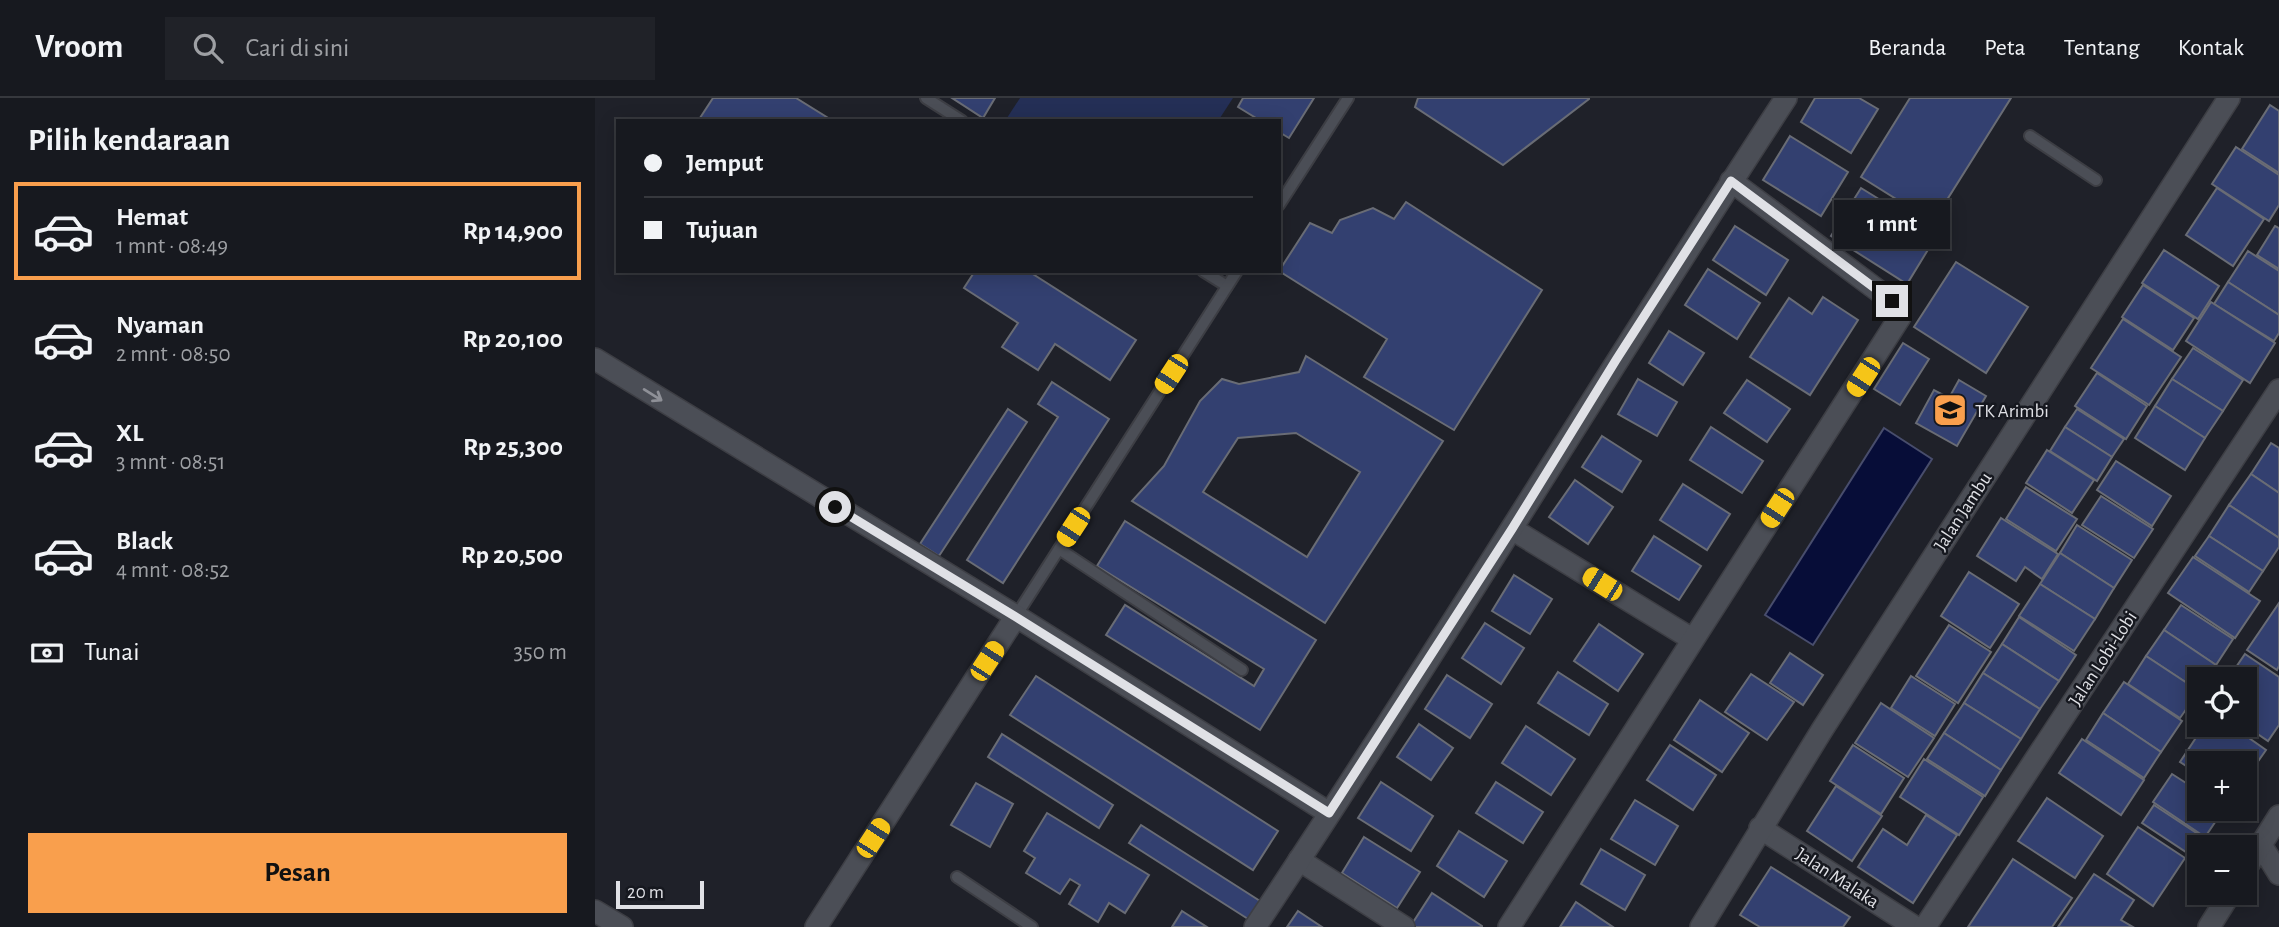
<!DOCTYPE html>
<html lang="id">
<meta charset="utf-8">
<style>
:root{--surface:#17191f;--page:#202228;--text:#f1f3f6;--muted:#9ea0a4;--line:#36383d;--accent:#f99f4d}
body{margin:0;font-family:"Alegreya Sans",sans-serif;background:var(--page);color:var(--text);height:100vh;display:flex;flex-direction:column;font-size:26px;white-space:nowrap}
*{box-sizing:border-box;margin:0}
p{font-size:23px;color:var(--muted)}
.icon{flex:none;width:38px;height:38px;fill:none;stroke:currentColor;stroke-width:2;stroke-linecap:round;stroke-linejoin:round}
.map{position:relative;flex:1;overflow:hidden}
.panel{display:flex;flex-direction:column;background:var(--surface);width:595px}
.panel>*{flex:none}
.top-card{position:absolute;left:21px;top:21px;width:665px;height:154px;border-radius:0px;box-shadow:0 4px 18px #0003,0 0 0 2px var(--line);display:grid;align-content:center;height:154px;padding:0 28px;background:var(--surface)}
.tools{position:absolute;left:1592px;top:569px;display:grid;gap:14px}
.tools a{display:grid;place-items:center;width:70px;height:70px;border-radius:0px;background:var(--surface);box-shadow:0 4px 18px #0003,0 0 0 2px var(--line);font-size:35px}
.scale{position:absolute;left:21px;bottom:18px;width:88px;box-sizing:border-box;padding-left:7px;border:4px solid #e0e1e6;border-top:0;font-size:19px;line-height:24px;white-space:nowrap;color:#e0e1e6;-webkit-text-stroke:5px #16181f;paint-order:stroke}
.end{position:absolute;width:32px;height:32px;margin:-16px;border:9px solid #e0e1e6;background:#111;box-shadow:0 0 0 4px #111}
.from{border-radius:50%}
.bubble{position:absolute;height:49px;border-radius:0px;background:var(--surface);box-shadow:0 4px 18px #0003,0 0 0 2px var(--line);font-size:23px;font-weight:700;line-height:49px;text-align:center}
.car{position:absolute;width:21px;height:42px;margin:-21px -10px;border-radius:9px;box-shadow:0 0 5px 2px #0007;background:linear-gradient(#f5c518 24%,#345 0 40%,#f5c518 0 76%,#345 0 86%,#f5c518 0)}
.top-card b{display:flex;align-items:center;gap:24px;height:66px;font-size:26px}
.top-card b+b{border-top:2px solid var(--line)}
.top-card i{width:18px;height:18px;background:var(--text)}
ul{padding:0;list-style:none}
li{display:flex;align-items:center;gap:21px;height:98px;margin:0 14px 10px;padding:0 14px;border:4px solid transparent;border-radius:0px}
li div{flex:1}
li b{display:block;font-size:26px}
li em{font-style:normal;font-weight:700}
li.selected{border-color:var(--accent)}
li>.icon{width:63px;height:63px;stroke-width:1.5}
h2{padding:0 28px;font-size:32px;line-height:84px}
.pay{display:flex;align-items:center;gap:18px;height:77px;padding:0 28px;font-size:26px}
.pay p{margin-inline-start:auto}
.button{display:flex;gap:14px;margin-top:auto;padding:14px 28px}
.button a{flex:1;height:80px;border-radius:0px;background:var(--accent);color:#111;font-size:28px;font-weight:700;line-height:80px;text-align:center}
header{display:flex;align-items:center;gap:42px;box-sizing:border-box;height:98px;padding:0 35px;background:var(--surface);border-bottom:2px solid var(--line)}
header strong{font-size:33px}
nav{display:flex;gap:38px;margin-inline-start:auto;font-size:24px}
.search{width:490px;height:63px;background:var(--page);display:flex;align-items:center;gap:18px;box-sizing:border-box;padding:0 24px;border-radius:0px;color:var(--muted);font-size:26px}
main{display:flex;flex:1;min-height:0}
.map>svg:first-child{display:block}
.green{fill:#242f56}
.water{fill:#070d38;stroke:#484d6c;stroke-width:2}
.building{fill:#334070;stroke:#696c75;stroke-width:2;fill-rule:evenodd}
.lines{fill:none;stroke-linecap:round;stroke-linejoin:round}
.lane-casing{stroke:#3d3e44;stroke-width:14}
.street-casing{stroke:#3d3e44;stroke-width:24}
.lane{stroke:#4b4e56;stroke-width:10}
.street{stroke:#4b4e56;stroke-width:21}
.oneway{stroke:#8e9097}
.route{stroke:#e0e1e6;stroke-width:9}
.labels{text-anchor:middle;stroke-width:5;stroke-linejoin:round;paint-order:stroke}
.poi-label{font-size:19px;fill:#e0e1e6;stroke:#16181f;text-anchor:start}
.street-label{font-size:19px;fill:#e0e1e6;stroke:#16181f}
</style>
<header>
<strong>Vroom</strong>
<div class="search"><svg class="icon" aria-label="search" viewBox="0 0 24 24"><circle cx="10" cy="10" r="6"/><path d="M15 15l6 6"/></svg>Cari di sini</div>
<nav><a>Beranda</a><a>Peta</a><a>Tentang</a><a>Kontak</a></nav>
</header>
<main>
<section class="panel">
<h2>Pilih kendaraan</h2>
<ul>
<li class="selected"><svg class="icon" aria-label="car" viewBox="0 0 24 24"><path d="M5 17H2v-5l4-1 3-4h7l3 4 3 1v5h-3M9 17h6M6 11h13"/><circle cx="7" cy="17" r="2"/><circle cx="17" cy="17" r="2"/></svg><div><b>Hemat</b><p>1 mnt · 08:49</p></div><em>Rp 14,900</em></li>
<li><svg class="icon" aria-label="car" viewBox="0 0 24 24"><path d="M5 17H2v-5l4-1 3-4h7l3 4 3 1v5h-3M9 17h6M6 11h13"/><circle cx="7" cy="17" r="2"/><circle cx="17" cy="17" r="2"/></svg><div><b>Nyaman</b><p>2 mnt · 08:50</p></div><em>Rp 20,100</em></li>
<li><svg class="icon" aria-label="car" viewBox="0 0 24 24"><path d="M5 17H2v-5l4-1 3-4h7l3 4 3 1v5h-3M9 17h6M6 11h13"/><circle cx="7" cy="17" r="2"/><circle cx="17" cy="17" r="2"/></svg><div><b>XL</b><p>3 mnt · 08:51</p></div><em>Rp 25,300</em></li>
<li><svg class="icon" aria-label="car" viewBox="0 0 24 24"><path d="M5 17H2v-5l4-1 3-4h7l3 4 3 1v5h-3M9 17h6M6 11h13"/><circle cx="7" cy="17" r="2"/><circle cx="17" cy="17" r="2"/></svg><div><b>Black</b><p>4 mnt · 08:52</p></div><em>Rp 20,500</em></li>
</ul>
<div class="pay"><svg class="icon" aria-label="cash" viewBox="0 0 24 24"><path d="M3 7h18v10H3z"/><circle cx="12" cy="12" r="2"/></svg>Tunai<p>350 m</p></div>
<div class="button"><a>Pesan</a></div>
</section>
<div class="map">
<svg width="1684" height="829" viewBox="0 0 1684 829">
<rect width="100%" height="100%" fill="#1f2129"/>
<polygon class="green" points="425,0 638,0 623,23 410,23"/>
<polygon class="water" points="1289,330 1337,361 1218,547 1170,517"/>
<g class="building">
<polygon points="118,0 201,0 238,23 103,23"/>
<polygon points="357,0 400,0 388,20"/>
<polygon points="648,0 719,0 694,40 684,34 684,23 666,23 643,9"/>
<polygon points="823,0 994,0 994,1 908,67 820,9"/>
<polygon points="1220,0 1264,0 1283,11 1256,55 1206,24"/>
<polygon points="1315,0 1416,0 1338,124 1266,79"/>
<polygon points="1675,7 1684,13 1684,75 1647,51"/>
<polygon points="1195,38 1253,74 1226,118 1168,82"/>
<polygon points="1641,49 1684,77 1684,107 1674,123 1617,86"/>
<polygon points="1266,90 1342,137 1312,186 1236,138"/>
<polygon points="1622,90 1669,121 1638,168 1591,137"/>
<polygon points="811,104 947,192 859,332 769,279 792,241 684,173 715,125 737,135 745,122 778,110 799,121"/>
<polygon points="1140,128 1193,162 1171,197 1118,162"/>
<polygon points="1680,128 1684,130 1684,171 1662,157"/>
<polygon points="1569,152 1624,188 1603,221 1547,185"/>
<polygon points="1653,153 1684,173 1684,217 1633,184"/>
<polygon points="1361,164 1433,209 1391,275 1319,229"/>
<polygon points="1113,171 1165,205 1142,241 1090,207"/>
<polygon points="380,173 433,173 541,242 515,282 460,246 443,272 407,249 423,225 369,190"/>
<polygon points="1633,184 1684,217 1684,235 1679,243 1619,206"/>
<polygon points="1548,187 1599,220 1578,252 1527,219"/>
<polygon points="1228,199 1263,222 1215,297 1155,259 1194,200 1217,216"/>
<polygon points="1616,204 1680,245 1655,285 1591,243"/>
<polygon points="1528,221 1586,259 1554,307 1496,270"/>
<polygon points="1074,233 1109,255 1088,287 1054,265"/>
<polygon points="1308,245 1334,261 1305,307 1279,291"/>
<polygon points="1598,250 1648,282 1628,313 1577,281"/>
<path d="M711,258L848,343L730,525L537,403L569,368L605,303L627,281L644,286L704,274ZM701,335L765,374L712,459L608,394L643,340Z"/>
<polygon points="1502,275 1552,308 1531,341 1480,308"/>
<polygon points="1043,281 1082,304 1062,338 1023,316"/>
<polygon points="1577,281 1628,313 1610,340 1560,308"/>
<polygon points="1152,282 1195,311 1172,344 1129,315"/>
<polygon points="1364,282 1391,298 1362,348 1321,325 1339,292 1354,300"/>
<polygon points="457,284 514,321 408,485 372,462 463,319 443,306"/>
<polygon points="1560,308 1610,340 1590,372 1540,340"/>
<polygon points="413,311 432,324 344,458 325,446"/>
<polygon points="1482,311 1529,341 1517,359 1470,329"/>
<polygon points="1116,329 1168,363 1147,395 1095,362"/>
<polygon points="1470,329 1517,359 1502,383 1455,353"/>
<polygon points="1007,338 1046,363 1027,394 987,369"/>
<polygon points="1676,345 1684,350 1684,395 1656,376"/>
<polygon points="1452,352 1499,382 1477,415 1431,385"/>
<polygon points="1521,363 1576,398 1557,428 1502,392"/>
<polygon points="1656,376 1684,395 1684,440 1634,407"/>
<polygon points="980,382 1018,409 993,446 954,419"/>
<polygon points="1088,386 1135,416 1112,452 1065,422"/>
<polygon points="1431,389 1482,421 1461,453 1411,421"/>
<polygon points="1506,398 1558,431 1539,460 1487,427"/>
<polygon points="1634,407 1684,440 1684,449 1668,473 1614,438"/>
<polygon points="1406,420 1463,456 1447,481 1430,469 1421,483 1382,458"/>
<polygon points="530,423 721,542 665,632 511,537 530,507 659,588 669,571 502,468"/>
<polygon points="1482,427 1537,462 1519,490 1465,455"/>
<polygon points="1059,438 1106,468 1084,502 1037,473"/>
<polygon points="1614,438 1668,473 1654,494 1600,458"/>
<polygon points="1465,455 1519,490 1500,521 1445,486"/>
<polygon points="1598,459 1665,503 1640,540 1573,495"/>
<polygon points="1374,474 1424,506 1395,550 1346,518"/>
<polygon points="919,477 957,501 935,536 897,513"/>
<polygon points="1445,486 1500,521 1479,553 1424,518"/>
<polygon points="1684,505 1684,568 1682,572 1652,552"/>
<polygon points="1586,507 1638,541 1621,567 1569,532"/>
<polygon points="1424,519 1481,557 1464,583 1407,546"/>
<polygon points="890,525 929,550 906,586 867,560"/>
<polygon points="1004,526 1048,556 1023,593 979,563"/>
<polygon points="1354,527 1396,554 1363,605 1321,578"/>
<polygon points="1569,532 1621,567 1612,581 1605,581 1604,593 1551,558"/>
<polygon points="1407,546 1464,583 1445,611 1388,575"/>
<polygon points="1195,555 1228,577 1208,607 1175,585"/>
<polygon points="1650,556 1684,579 1684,627 1673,643 1648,626 1650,626 1650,581 1633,581"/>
<polygon points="1551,558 1604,593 1585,620 1533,586"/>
<polygon points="963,574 1013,606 994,637 943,605"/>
<polygon points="1388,575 1445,611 1426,641 1369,605"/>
<polygon points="1156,576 1199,604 1172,642 1130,614"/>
<polygon points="852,577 897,606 875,640 830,611"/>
<polygon points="441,578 683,733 658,772 415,617"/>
<polygon points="1316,578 1360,606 1340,638 1296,610"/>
<polygon points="1529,584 1587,623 1566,654 1508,615"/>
<polygon points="1105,602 1154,635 1127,674 1079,642"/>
<polygon points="1286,605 1339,640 1313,679 1260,645"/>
<polygon points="1369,605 1426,641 1406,672 1349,635"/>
<polygon points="1508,615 1566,654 1549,680 1491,642"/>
<polygon points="824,626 858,650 836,682 802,659"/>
<polygon points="1610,626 1634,626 1671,652 1650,682 1650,665 1605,665 1605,677 1585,664"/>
<polygon points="931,628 980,661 956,697 907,665"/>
<polygon points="1349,635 1406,672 1390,698 1332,661"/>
<polygon points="407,636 518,707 504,730 393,659"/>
<polygon points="1487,641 1549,682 1526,717 1464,675"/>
<polygon points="1075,647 1121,677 1098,712 1052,682"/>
<polygon points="1258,647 1309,680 1286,716 1235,683"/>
<polygon points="1329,661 1388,699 1364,737 1305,699"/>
<polygon points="1577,676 1605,694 1605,710 1629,711 1610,739 1558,704"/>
<polygon points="786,684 838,718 816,753 763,720"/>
<polygon points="901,684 948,714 928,745 881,715"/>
<polygon points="381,685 418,706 395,749 356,727"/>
<polygon points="1241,688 1287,718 1257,763 1212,733"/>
<polygon points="1452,700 1508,738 1480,780 1423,743"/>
<polygon points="1040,702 1083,728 1060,767 1016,741"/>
<polygon points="1559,707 1609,740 1597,758 1547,725"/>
<polygon points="452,715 554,777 530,815 514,805 503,824 474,806 485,787 475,781 465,796 431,775 440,760 429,753"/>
<polygon points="1331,717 1362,737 1318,805 1263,769 1288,731 1312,747"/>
<polygon points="546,727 665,803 653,821 534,745"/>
<polygon points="1543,729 1590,760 1558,808 1512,776"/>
<polygon points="864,733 912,763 889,799 842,768"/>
<polygon points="769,739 825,774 802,810 747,775"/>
<polygon points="1006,751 1050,777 1030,812 986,786"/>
<polygon points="1418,761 1477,800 1457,829 1373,829"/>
<polygon points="1176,769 1255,819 1248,829 1165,829 1145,817"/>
<polygon points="1499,776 1539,802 1526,822 1538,829 1463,829"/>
<polygon points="837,795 887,828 887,829 815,829"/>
<polygon points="981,804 1018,829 965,829"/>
<polygon points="587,813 612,829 577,829"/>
<polygon points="703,813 727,829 692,829"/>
</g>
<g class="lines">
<g class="lane-casing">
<g id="lane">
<polyline points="331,0 367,23"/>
<polyline points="1435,38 1501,82"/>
<polyline points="684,107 753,0"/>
<polyline points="608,173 632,188"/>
<polyline points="464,451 647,572"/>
<polyline points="421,518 642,173"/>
<polyline points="362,779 437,829"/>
</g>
</g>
<g class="street-casing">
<g id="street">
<polyline points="0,261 421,518 734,715"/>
<polyline points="917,431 1097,541"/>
<polyline points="1165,730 1320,829"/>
<polyline points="1666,747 1684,776"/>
<polyline points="704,762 809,829"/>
<polyline points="1650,772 1684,718"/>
<polyline points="0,813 27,829"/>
<polyline points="221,829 421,518"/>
<path d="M660,829C842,556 1011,275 1191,0"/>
<polyline points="914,829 1305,219 1297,203 1136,83"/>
<polyline points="1106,829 1227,632 1634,0"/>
<polyline points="1330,829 1684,292"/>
<polyline points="1614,829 1636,794"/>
</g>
</g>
<use href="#lane" class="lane"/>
<use href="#street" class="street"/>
</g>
<defs><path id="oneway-shaft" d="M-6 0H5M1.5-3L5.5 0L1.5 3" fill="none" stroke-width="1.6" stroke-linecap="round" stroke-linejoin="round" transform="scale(1.75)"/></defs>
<use class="oneway" href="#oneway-shaft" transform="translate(58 297) rotate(32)"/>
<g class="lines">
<polyline class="route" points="240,409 421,519 734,715 917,431 1021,262 1136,83 1297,203"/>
</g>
<defs>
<g id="school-square" transform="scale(1.75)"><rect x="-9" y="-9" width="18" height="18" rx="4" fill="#f99f4d" stroke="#16181f"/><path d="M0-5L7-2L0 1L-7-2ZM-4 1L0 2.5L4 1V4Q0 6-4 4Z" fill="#111"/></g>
</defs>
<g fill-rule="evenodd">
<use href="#school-square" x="1355" y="312"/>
</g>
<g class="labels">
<g class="poi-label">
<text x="1380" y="319">TK Arimbi</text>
</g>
<g class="street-label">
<text transform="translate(1367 413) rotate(-57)" y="7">Jalan Jambu</text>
<text transform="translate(1507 560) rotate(-57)" y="7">Jalan Lobi-Lobi</text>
<text transform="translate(1243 779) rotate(33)" y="7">Jalan Malaka</text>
</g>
</g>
</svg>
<div class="tools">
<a><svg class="icon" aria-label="locate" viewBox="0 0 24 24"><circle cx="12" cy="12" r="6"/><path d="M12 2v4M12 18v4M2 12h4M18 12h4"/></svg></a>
<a>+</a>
<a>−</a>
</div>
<div class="scale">20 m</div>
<i class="end from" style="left:240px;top:409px"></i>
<i class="end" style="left:1297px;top:203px"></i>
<div class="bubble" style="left:1239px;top:102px;width:116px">1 mnt</div>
<i class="car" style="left:576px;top:276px;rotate:213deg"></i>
<i class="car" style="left:1268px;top:279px;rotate:213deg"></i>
<i class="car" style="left:1182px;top:410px;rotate:213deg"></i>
<i class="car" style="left:478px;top:429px;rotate:213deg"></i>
<i class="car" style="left:1007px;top:486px;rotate:302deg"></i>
<i class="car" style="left:392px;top:563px;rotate:33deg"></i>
<i class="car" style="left:278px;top:740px;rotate:33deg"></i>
<div class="top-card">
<b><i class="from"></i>Jemput</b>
<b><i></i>Tujuan</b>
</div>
</div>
</main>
